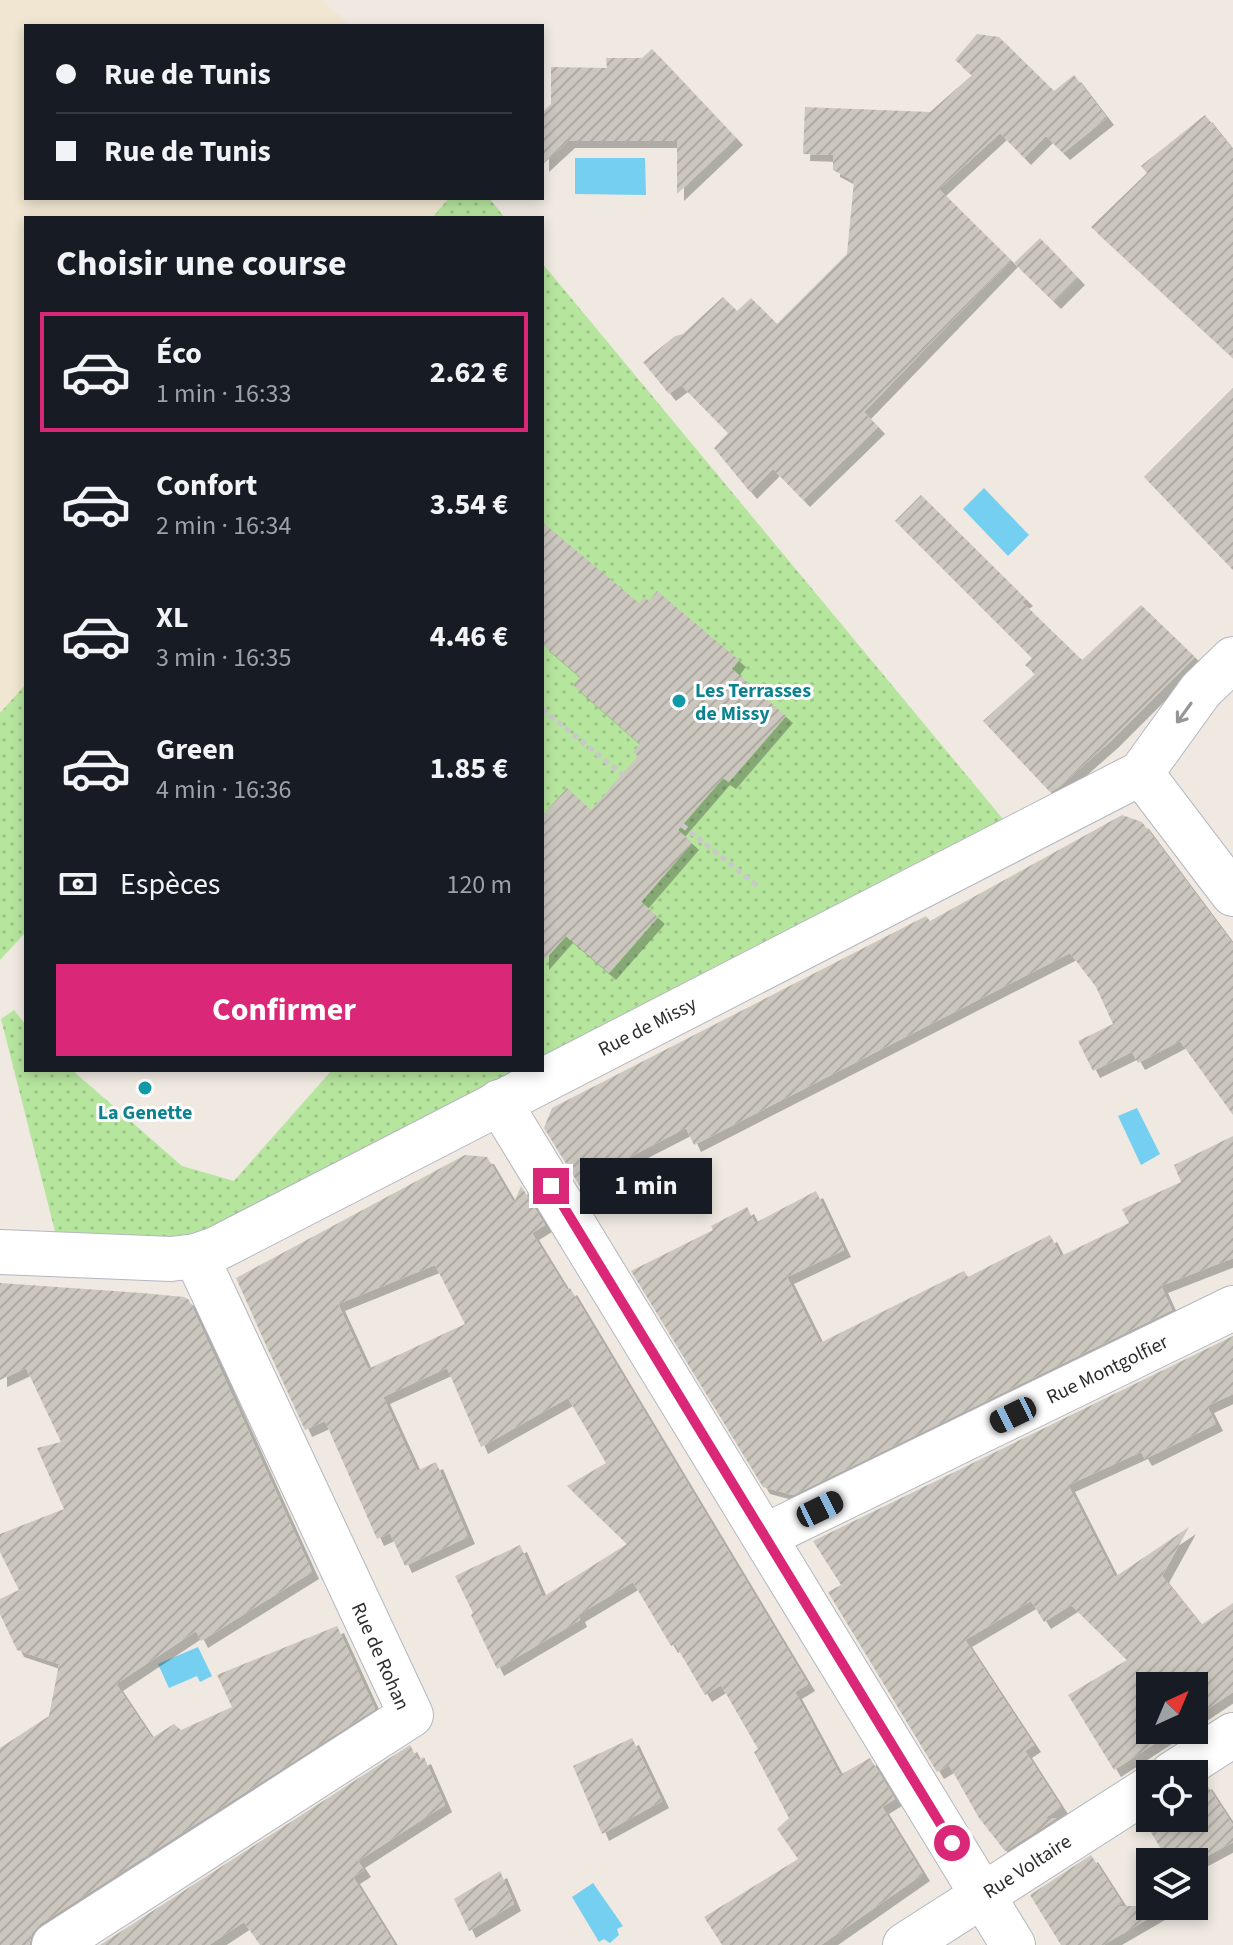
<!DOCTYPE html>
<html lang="fr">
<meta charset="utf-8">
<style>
:root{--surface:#171b24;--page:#242831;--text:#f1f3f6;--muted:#9ea1a6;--line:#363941;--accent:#db2777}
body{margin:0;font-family:"Source Sans 3",sans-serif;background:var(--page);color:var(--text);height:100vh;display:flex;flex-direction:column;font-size:30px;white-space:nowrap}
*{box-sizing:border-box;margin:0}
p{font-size:26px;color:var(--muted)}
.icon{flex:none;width:44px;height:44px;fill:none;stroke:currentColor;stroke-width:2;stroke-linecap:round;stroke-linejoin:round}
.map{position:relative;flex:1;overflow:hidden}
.details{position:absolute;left:24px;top:216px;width:520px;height:856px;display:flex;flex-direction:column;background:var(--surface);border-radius:0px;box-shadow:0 4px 12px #0003}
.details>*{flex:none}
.banner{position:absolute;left:24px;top:24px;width:520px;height:176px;border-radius:0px;box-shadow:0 4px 12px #0003;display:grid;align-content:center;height:176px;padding:0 32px;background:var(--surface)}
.needle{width:52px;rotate:44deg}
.buttons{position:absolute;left:1136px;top:1672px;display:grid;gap:16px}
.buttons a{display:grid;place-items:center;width:72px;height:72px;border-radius:0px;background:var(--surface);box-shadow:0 4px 12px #0003;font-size:40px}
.end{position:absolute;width:36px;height:36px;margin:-18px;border:10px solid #db2777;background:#fff;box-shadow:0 0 0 4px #fff}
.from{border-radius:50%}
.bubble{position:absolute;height:56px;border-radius:0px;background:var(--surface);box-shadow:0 4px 12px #0003;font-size:26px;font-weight:700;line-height:56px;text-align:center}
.car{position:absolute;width:24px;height:48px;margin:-24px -12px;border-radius:10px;box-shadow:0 0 6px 2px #0007;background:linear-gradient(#222 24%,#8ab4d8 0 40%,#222 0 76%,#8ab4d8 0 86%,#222 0)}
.banner b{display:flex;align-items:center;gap:28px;height:76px;font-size:30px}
.banner b+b{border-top:2px solid var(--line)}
.banner i{width:20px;height:20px;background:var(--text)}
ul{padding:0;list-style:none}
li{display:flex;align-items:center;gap:24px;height:120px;margin:0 16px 12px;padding:0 16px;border:4px solid transparent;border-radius:0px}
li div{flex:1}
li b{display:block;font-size:30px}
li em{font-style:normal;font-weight:700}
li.active{border-color:var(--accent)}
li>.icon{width:72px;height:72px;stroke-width:1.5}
h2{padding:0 32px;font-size:36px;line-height:96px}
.pay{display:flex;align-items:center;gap:20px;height:88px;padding:0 32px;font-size:30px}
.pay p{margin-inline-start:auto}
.primary-button{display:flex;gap:16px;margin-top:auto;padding:16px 32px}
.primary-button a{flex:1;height:92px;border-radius:0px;background:var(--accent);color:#fff;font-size:32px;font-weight:700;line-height:92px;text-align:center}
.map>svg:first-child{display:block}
.education{fill:#f0e6d1}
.garden{fill:url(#garden-dots)}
.water{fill:#75cff0}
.building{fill:url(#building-hatch);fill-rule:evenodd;filter:url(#shadow)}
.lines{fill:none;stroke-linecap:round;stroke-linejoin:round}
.minor-casing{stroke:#b4b7c1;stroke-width:46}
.path{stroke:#c9c9c9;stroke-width:5;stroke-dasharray:6 4;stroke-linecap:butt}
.minor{stroke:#fff;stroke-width:44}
.oneway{stroke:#969696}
.route{stroke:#db2777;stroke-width:10}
.culture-dot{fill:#0f9aa8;stroke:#fff;stroke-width:3}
.labels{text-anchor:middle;stroke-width:6;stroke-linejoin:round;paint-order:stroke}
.culture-label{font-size:20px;font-weight:bold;fill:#0d838f;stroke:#fff;text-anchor:start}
.street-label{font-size:20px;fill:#2e2e2e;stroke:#fff}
</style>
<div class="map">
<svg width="1233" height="1945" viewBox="0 0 1233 1945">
<defs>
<pattern id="garden-dots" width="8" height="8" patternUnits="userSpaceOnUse" patternTransform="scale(2)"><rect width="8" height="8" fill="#b6e59e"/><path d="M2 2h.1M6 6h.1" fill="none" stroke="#9dc588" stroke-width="1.8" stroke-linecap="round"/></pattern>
<pattern id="building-hatch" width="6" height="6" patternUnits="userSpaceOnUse" patternTransform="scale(2)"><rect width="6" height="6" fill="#cbc7bf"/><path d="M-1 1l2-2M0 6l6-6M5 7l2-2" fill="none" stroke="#afaba4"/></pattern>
<filter id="shadow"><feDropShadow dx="7" dy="7" stdDeviation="0" flood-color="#0004"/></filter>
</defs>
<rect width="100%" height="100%" fill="#efe9e1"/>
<polygon class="education" points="0,0 322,0 350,26 26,26 26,198 449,198 432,218 26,218 26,684 0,714"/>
<g class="garden">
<polygon points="449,198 489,198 505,218 432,218"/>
<polygon points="542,263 1017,836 216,1249 61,1255 1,1019 14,1010 26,1025 26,1070 72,1070 182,1166 234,1181 332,1070 542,1070"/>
<polygon points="26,684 26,932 0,960 0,713"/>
</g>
<g class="water">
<polygon points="575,158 645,158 646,195 575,194"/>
<polygon points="984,488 1029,535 1008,556 963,509"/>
<polygon points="1137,1108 1160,1154 1141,1165 1118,1116"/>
<polygon points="198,1647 212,1676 200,1682 197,1676 169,1688 158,1664"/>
<polygon points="593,1883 623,1926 617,1929 619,1935 610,1943 604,1939 599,1942 572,1897"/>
</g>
<g class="building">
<polygon points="977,34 999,37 1054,91 1074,75 1107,118 1063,153 1046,136 1024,158 1000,133 939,189 1011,260 864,412 878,427 803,500 773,469 750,492 714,448 728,433 681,385 669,394 643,362 675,336 683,334 723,297 737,311 751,298 777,324 847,254 854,181 833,170 833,155 803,154 805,107 930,112 972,75 955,60"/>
<polygon points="652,49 736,138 677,194 677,141 568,141 542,165 542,113 551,104 551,67 607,68 606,58 642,58"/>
<polygon points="1205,115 1233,150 1233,358 1091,227 1147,173 1141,166"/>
<polygon points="1040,238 1078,278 1054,302 1014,263"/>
<polygon points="1233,388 1233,570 1144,477"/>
<polygon points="921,495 1026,599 1022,602 1082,660 1141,605 1195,657 1112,740 1059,787 1050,792 983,721 1035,674 1025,665 1032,658 895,521"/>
<polygon points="542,522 639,603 644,597 649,601 657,591 739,660 732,669 786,716 729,782 723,778 678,830 692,843 641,902 658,917 609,973 566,936 542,963 542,816 567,788 591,810 638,756 633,752 640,744 573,685 580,677 542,644"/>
<polygon points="1122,815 1142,822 1233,944 1233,1115 1180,1041 1138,1063 1132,1052 1093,1071 1078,1041 1113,1024 1096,987 1070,953 694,1145 686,1128 608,1168 617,1185 589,1201 544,1128 552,1108 926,916 930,921"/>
<polygon points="1233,1136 1233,1258 1161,1286 1172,1310 793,1495 763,1487 631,1271 713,1230 711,1226 747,1207 755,1223 816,1191 844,1250 787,1277 820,1343 964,1271 968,1277 1050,1235 1061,1256 1129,1223 1122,1209 1181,1182 1174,1165"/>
<path d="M465,1155L487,1157L514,1203L521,1186L545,1225L532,1233L567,1290L570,1288L808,1684L795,1692L840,1775L870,1758L895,1799L882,1807L923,1874L821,1945H722L704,1917L798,1859L777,1829L789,1818L754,1752L758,1749L721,1685L705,1695L675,1644L671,1646L633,1582L578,1615L580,1620L497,1669L471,1615L473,1613L455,1576L520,1545L543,1597L627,1544L567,1486L606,1463L568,1398L481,1447L447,1368L383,1397L417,1471L436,1462L468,1537L405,1566L390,1533L377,1539L325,1421L305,1430L265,1343L236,1278ZM435,1265L465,1324L368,1369L338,1304Z"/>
<polygon points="0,1283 142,1293 184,1297 189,1300 312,1572 201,1641 196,1631 116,1684 152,1738 174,1724 181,1730 232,1707 217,1675 337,1626 375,1709 40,1924 32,1933 29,1945 0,1945 0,1748 49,1716 59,1664 17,1650 0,1614 0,1599 19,1590 0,1552 0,1534 64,1509 37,1448 61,1442 26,1368 0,1380"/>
<polygon points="1233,1336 1233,1394 1207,1406 1216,1424 1145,1459 1141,1452 1068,1485 1115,1577 1189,1527 1162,1576 1201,1625 1233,1603 1233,1692 1194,1718 1194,1686 1150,1686 1150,1730 1176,1730 1114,1770 1068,1695 1127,1660 1071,1605 1044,1622 1031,1601 965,1640 1034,1745 1025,1751 1061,1807 1045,1818 1057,1818 1005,1851 979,1818 949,1765 937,1772 828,1592 841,1585 813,1541"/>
<polygon points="632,1738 662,1801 602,1834 573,1766"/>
<polygon points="410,1745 418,1760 424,1757 445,1805 358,1861 364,1870 353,1877 395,1945 260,1945 244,1922 209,1945 100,1945"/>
<polygon points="1205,1782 1233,1825 1233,1842 1194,1863 1169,1862 1144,1821 1150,1818 1194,1818 1194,1790"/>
<polygon points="1091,1855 1122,1903 1115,1906 1170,1906 1103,1945 1061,1945 1030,1895"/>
<polygon points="500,1871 514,1904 469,1931 454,1899"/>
</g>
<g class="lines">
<g class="minor-casing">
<g id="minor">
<polyline points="1141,773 1233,894"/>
<polyline points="499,1102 1013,1945"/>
<polyline points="0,1252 171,1259 196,1256 216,1249 1141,773 1201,690 1233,659"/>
<polyline points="765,1536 1233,1308"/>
<polyline points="1172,1774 1233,1735"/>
<polyline points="54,1945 411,1715 196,1256"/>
<polyline points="905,1945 1150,1788"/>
</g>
</g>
<g class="path">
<polyline points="542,709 622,774"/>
<polyline points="682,825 760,888"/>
</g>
<use href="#minor" class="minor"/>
</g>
<defs><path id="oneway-shaft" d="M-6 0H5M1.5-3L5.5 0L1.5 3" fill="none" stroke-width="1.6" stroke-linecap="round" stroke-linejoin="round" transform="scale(2)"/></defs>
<use class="oneway" href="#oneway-shaft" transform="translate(1184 713) rotate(126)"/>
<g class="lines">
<polyline class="route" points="551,1186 952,1843"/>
</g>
<g class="culture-dot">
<circle cx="679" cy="701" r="8"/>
<circle cx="145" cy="1088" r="8"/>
</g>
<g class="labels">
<g class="culture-label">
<text x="695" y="697">Les Terrasses<tspan x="695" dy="23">de Missy</tspan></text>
<text x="145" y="1119" text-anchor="middle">La Genette</text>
</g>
<g class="street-label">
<text transform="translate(647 1026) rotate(-27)" y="7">Rue de Missy</text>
<text transform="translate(1107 1369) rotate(-26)" y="7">Rue Montgolfier</text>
<text transform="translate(381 1656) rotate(66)" y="7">Rue de Rohan</text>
<text transform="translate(1027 1866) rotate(-33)" y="7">Rue Voltaire</text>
</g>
</g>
</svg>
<div class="buttons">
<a><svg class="needle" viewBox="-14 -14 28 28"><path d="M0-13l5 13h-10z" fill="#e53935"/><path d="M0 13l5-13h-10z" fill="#9ea1a6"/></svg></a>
<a><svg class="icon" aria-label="locate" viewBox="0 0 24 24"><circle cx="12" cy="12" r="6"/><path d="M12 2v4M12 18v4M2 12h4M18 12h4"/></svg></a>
<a><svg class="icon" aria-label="layers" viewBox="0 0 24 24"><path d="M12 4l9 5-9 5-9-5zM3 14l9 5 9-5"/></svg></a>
</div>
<i class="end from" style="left:952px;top:1843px"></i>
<i class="end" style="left:551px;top:1186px"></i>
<div class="bubble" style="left:580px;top:1158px;width:132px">1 min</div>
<i class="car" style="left:1013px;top:1415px;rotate:244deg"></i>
<i class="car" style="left:820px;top:1509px;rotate:64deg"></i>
<div class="banner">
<b><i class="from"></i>Rue de Tunis</b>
<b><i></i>Rue de Tunis</b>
</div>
<section class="details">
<h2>Choisir une course</h2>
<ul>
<li class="active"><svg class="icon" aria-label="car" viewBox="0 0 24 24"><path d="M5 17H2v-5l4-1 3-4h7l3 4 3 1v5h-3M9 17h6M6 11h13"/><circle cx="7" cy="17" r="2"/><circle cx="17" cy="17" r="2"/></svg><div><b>Éco</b><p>1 min · 16:33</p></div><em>2.62 €</em></li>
<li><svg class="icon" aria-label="car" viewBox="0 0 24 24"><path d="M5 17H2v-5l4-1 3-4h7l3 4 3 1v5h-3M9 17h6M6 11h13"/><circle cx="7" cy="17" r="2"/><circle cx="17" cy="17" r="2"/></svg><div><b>Confort</b><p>2 min · 16:34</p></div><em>3.54 €</em></li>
<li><svg class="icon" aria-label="car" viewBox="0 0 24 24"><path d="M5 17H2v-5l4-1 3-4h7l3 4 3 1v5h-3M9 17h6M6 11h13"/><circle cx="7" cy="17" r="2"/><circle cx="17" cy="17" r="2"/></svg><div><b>XL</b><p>3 min · 16:35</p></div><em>4.46 €</em></li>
<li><svg class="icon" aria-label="car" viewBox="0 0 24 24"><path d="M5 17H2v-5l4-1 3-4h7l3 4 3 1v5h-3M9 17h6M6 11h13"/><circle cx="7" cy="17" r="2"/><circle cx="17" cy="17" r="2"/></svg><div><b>Green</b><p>4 min · 16:36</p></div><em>1.85 €</em></li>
</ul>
<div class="pay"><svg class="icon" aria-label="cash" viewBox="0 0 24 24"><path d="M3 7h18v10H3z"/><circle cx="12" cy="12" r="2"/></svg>Espèces<p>120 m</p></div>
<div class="primary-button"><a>Confirmer</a></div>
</section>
</div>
